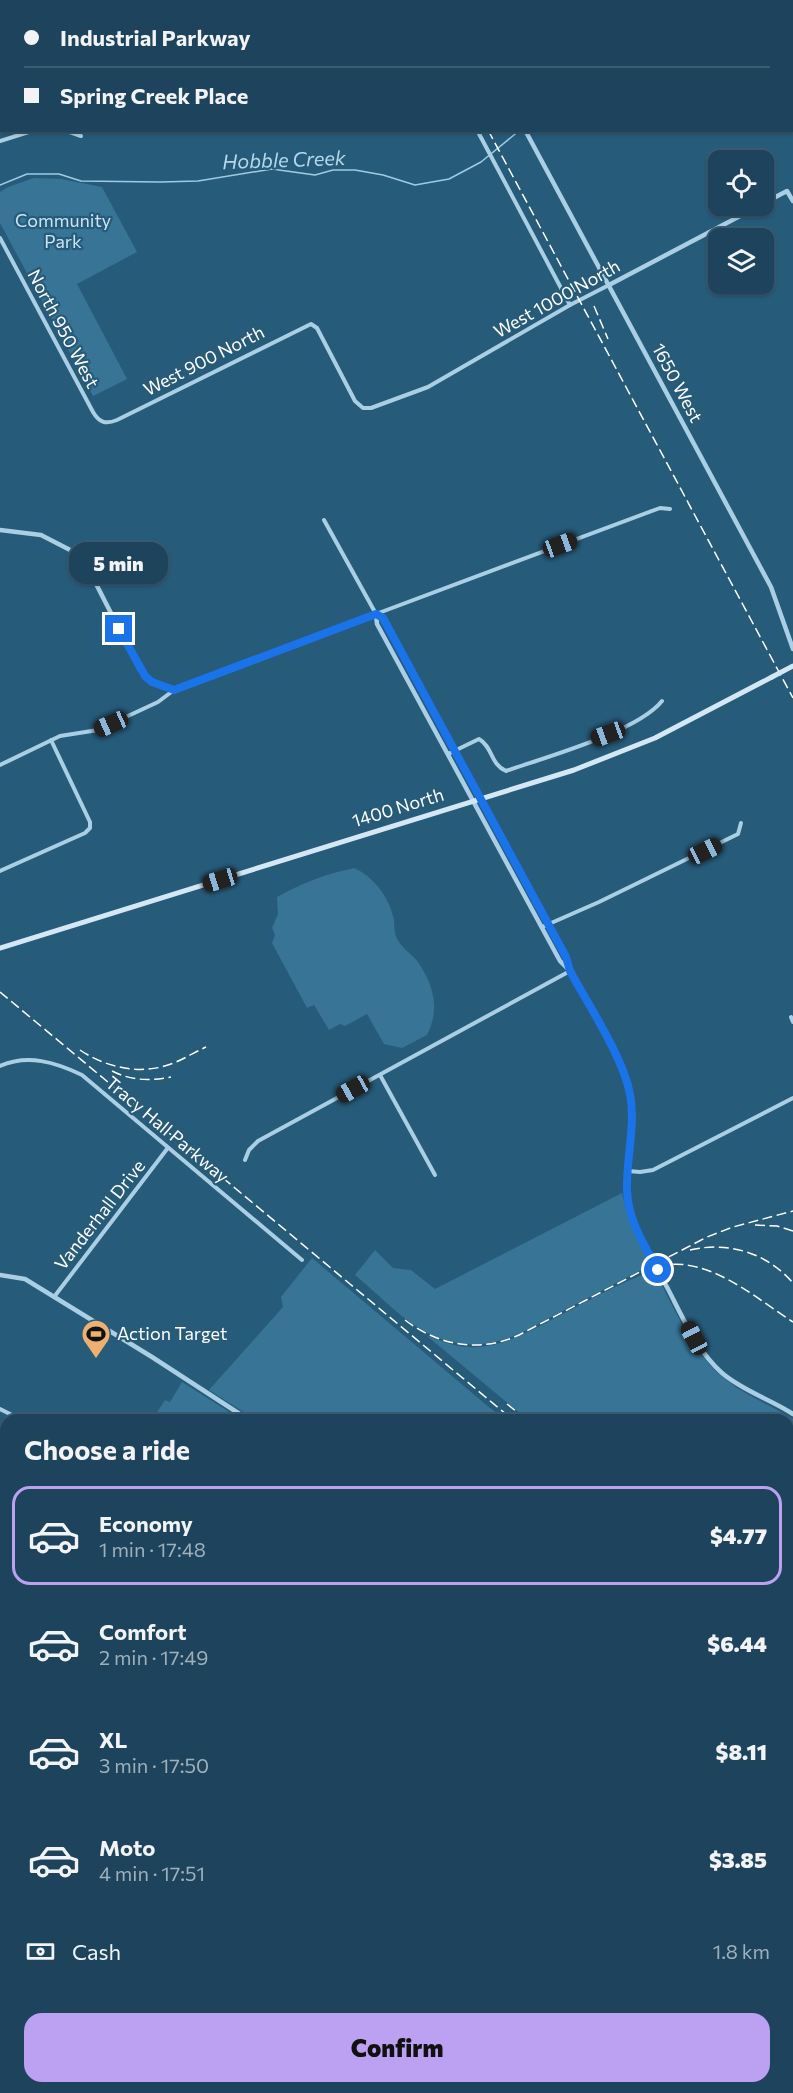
<!DOCTYPE html>
<meta charset="utf-8">
<style>
:root{--surface:#1d445c;--page:#2a4e65;--text:#f1f3f6;--muted:#a0b0bb;--line:#3b5c72;--accent:#bca0f2}
body{margin:0;font-family:Commissioner,sans-serif;background:var(--page);color:var(--text);height:100vh;display:flex;flex-direction:column;font-size:22px;white-space:nowrap}
*{box-sizing:border-box;margin:0}
p{font-size:20px;color:var(--muted)}
.icon{flex:none;width:33px;height:33px;fill:none;stroke:currentColor;stroke-width:2;stroke-linecap:round;stroke-linejoin:round}
.map{position:relative;flex:1;overflow:hidden}
.drawer{position:absolute;left:0px;top:1414px;width:794px;height:680px;display:flex;flex-direction:column;background:var(--surface);border-radius:18px 18px 0 0;box-shadow:0 2px 4px #0004,0 0 0 2px var(--line)}
.drawer>*{flex:none}
.hud{position:absolute;left:0px;top:0px;width:794px;height:132px;box-shadow:0 2px 4px #0004,0 0 0 2px var(--line);display:grid;align-content:center;height:132px;padding:0 24px;background:var(--surface)}
.controls{position:absolute;left:708px;top:150px;display:grid;gap:12px}
.controls a{display:grid;place-items:center;width:66px;height:66px;border-radius:12px;background:var(--surface);box-shadow:0 2px 4px #0004,0 0 0 2px var(--line);font-size:30px}
.end{position:absolute;width:27px;height:27px;margin:-14px;border:8px solid #1a73e8;background:#fff;box-shadow:0 0 0 3px #fff}
.from{border-radius:50%}
.bubble{position:absolute;height:42px;border-radius:18px;background:var(--surface);box-shadow:0 2px 4px #0004,0 0 0 2px var(--line);font-size:20px;font-weight:800;line-height:42px;text-align:center}
.car{position:absolute;width:18px;height:36px;margin:-18px -9px;border-radius:8px;box-shadow:0 0 4px 2px #0007;background:linear-gradient(#222 24%,#8ab4d8 0 40%,#222 0 76%,#8ab4d8 0 86%,#222 0)}
.hud b{display:flex;align-items:center;gap:21px;height:57px;font-size:22px}
.hud b+b{border-top:2px solid var(--line)}
.hud i{width:15px;height:15px;background:var(--text)}
ul{padding:0;list-style:none}
li{display:flex;align-items:center;gap:18px;height:99px;margin:0 12px 9px;padding:0 12px;border:3px solid transparent;border-radius:18px}
li div{flex:1}
li b{display:block;font-size:22px}
li em{font-style:normal;font-weight:800}
li.on{border-color:var(--accent)}
li>.icon{width:54px;height:54px;stroke-width:1.5}
h2{padding:0 24px;font-size:27px;line-height:72px}
.pay{display:flex;align-items:center;gap:15px;height:66px;padding:0 24px;font-size:22px}
.pay p{margin-inline-start:auto}
.button{display:flex;gap:12px;margin-top:auto;padding:12px 24px}
.button a{flex:1;height:69px;border-radius:18px;background:var(--accent);color:#111;font-size:24px;font-weight:800;line-height:69px;text-align:center}
.map>svg:first-child{display:block}
.green{fill:#377496}
.lines{fill:none;stroke-linecap:round;stroke-linejoin:round}
.stream{stroke:#9fcce4;stroke-width:1.5}
.minor{stroke:#aacfe4;stroke-width:4}
.tertiary{stroke:#aacfe4;stroke-width:4.5}
.secondary{stroke:#d3e7f4;stroke-width:5}
.primary{stroke:#eaf4fc;stroke-width:5}
.rail{stroke:#fff;stroke-width:1.5;stroke-dasharray:10 4.5;stroke-linecap:butt}
.secondary-bridge{stroke:#d3e7f4;stroke-width:5}
.route{stroke:#1a73e8;stroke-width:8}
.labels{text-anchor:middle;stroke-width:4.5;stroke-linejoin:round;paint-order:stroke}
.park-label{font-size:18px;fill:#cde5f3;stroke:#275b7a}
.street-label{font-size:18px;fill:#fff;stroke:#275b7a}
.poi-label{font-size:18px;fill:#fff;stroke:#275b7a;text-anchor:start}
.water-label{font-size:20px;font-style:italic;fill:#b6d8ec;stroke:#275b7a}
</style>
<div class="map">
<svg width="793" height="2093" viewBox="0 0 793 2093">
<rect width="100%" height="100%" fill="#275b7a"/>
<g class="green">
<polygon points="34,178 61,179 102,187 137,252 77,284 127,379 93,396 0,223 0,192 8,187"/>
<path d="M354,868C373,876 388,896 393,916C396,925 392,932 399,942C404,950 413,955 418,962C434,986 440,1009 427,1035L402,1048L384,1044L367,1014L345,1026L340,1024L329,1030L314,1005L307,1008L272,943L275,935L272,928L278,914L277,897C302,883 326,874 354,868Z"/>
<path d="M622,1193L629,1220L650,1262L643,1269C613,1285 583,1300 553,1316C535,1326 515,1338 494,1342C474,1347 450,1344 431,1335C403,1321 379,1295 355,1275L375,1250L393,1268L411,1270L435,1289Z"/>
<polygon points="312,1258 484,1403 505,1420 256,1420 209,1390 283,1307 281,1297"/>
<path d="M652,1271L655,1272C676,1311 693,1356 729,1382C749,1397 772,1406 793,1419V1503L788,1506V1420H528L427,1336C440,1340 453,1346 467,1347C502,1349 531,1330 561,1315C591,1299 620,1283 652,1271Z"/>
<polygon points="182,1382 242,1420 152,1420 165,1400 170,1402"/>
<polygon points="793,1509 793,1641 788,1637 788,1511"/>
</g>
<g class="lines">
<g class="stream">
<polyline points="784,2 785,0"/>
<polyline points="0,185 27,174 59,174 81,181 160,182 198,181 272,169 315,175 333,170 355,170 383,175 415,185 449,179 481,162 520,130"/>
</g>
<g class="minor">
<polyline points="406,0 407,2"/>
<polyline points="64,130 81,136"/>
<polyline points="477,130 570,305"/>
<polyline points="0,141 35,130"/>
<path d="M0,238L93,412C99,422 105,425 117,420L311,324L317,328L355,401L363,408H371L428,387L570,305L609,285"/>
<polyline points="324,520 376,614 660,508 670,509"/>
<path d="M448,754L479,739C493,747 490,764 506,771C546,757 637,732 662,701"/>
<polyline points="0,765 60,736 98,730 158,702 174,690"/>
<polyline points="0,871 85,833 90,828 90,822 51,740"/>
<polyline points="542,927 599,902 738,834 741,823"/>
<polyline points="791,1017 793,1022"/>
<path d="M0,1066C28,1054 55,1062 82,1075L302,1260"/>
<polyline points="380,1075 435,1175"/>
<polyline points="245,1160 249,1150 258,1141 570,971"/>
<polyline points="628,1171 640,1172 653,1170 793,1098"/>
<polyline points="54,1297 167,1149"/>
<polyline points="0,1409 22,1420"/>
<polyline points="788,1507 793,1504"/>
<polyline points="788,1666 793,1671"/>
<polyline points="788,1811 793,1812"/>
<polyline points="788,1952 793,1929"/>
<polyline points="788,2009 793,2012"/>
<polyline points="696,2088 716,2093"/>
<polyline points="775,2093 775,2088"/>
</g>
<g class="tertiary">
<polyline points="152,0 153,2"/>
<polyline points="465,0 466,2"/>
<polyline points="160,2 162,0"/>
<polyline points="0,88 2,88"/>
<polyline points="525,130 771,587 793,649"/>
<polyline points="764,203 787,191 793,201"/>
<polyline points="609,285 759,206"/>
<polyline points="0,530 41,535 74,552 90,572 140,670 152,682 174,690 376,614"/>
<path d="M376,614L384,620L566,957L570,971C589,1006 620,1051 629,1089C638,1124 624,1159 627,1194C630,1229 652,1259 668,1289C683,1318 697,1351 722,1373C743,1391 770,1399 793,1414"/>
<polyline points="376,614 377,624 560,961 570,971"/>
<polyline points="0,1275 25,1279 152,1357 249,1420"/>
</g>
<polyline class="secondary" points="0,948 574,770 655,738 772,677"/>
<g class="primary">
<polyline points="0,1590 6,1593"/>
<polyline points="788,1895 793,1896"/>
</g>
<g class="rail">
<polyline points="417,0 418,2"/>
<polyline points="488,130 793,698"/>
<polyline points="594,306 608,339"/>
<polyline points="0,992 513,1420"/>
<path d="M80,1050C105,1067 139,1075 168,1065C181,1061 193,1053 206,1047"/>
<path d="M112,1071C132,1081 150,1081 171,1077"/>
<polyline points="755,1225 777,1226 793,1231"/>
<path d="M690,1250C729,1241 767,1253 793,1283"/>
<path d="M659,1266C708,1255 754,1297 793,1322"/>
<path d="M405,1320C439,1346 480,1353 519,1335L707,1237L733,1227L793,1211"/>
<polyline points="507,1404 527,1420"/>
<polyline points="788,1650 793,1655"/>
</g>
<polyline class="secondary-bridge" points="772,677 793,666"/>
</g>
<g class="lines">
<path class="route" d="M119,629L145,676L152,682L174,690L376,614L383,618L566,957L570,971C589,1006 623,1057 630,1094C636,1126 626,1158 627,1190C628,1220 644,1245 658,1270"/>
</g>
<defs>
<g id="stadium-pin" transform="scale(1.5)"><path d="M0 17L-7.5 6A9.5 9.5 0 1 1 7.5 6Z" fill="#ecb170" stroke="#275b7a"/><path d="M0-5a6.5 5 0 1 0 0 10a6.5 5 0 1 0 0-10ZM-3.5-1.8h7v3.6h-7Z" fill="#111"/></g>
</defs>
<g fill-rule="evenodd">
<use href="#stadium-pin" x="96" y="1334"/>
</g>
<g class="labels">
<g class="park-label">
<text x="63" y="227">Community<tspan x="63" dy="21">Park</tspan></text>
</g>
<g class="street-label">
<text transform="translate(557 299) rotate(-29)" y="6">West 1000 North</text>
<text transform="translate(63 329) rotate(62)" y="6">North 950 West</text>
<text transform="translate(204 361) rotate(-27)" y="6">West 900 North</text>
<text transform="translate(677 383) rotate(62)" y="6">1650 West</text>
<text transform="translate(398 808) rotate(-17)" y="6">1400 North</text>
<text transform="translate(167 1130) rotate(40)" y="6">Tracy Hall Parkway</text>
<text transform="translate(100 1215) rotate(-52)" y="6">Vanderhall Drive</text>
</g>
<g class="poi-label">
<text x="117" y="1340">Action Target</text>
</g>
<g class="water-label">
<text transform="translate(284 160) rotate(-2)" y="7">Hobble Creek</text>
</g>
</g>
</svg>
<div class="controls">
<a><svg class="icon" aria-label="locate" viewBox="0 0 24 24"><circle cx="12" cy="12" r="6"/><path d="M12 2v4M12 18v4M2 12h4M18 12h4"/></svg></a>
<a><svg class="icon" aria-label="layers" viewBox="0 0 24 24"><path d="M12 4l9 5-9 5-9-5zM3 14l9 5 9-5"/></svg></a>
</div>
<i class="end from" style="left:658px;top:1270px"></i>
<i class="end" style="left:119px;top:629px"></i>
<div class="bubble" style="left:69px;top:542px;width:99px">5 min</div>
<i class="car" style="left:560px;top:545px;rotate:70deg"></i>
<i class="car" style="left:111px;top:724px;rotate:246deg"></i>
<i class="car" style="left:608px;top:734px;rotate:250deg"></i>
<i class="car" style="left:705px;top:851px;rotate:64deg"></i>
<i class="car" style="left:220px;top:880px;rotate:253deg"></i>
<i class="car" style="left:353px;top:1089px;rotate:241deg"></i>
<i class="car" style="left:694px;top:1338px;rotate:332deg"></i>
<div class="hud">
<b><i class="from"></i>Industrial Parkway</b>
<b><i></i>Spring Creek Place</b>
</div>
<section class="drawer">
<h2>Choose a ride</h2>
<ul>
<li class="on"><svg class="icon" aria-label="car" viewBox="0 0 24 24"><path d="M5 17H2v-5l4-1 3-4h7l3 4 3 1v5h-3M9 17h6M6 11h13"/><circle cx="7" cy="17" r="2"/><circle cx="17" cy="17" r="2"/></svg><div><b>Economy</b><p>1 min · 17:48</p></div><em>$4.77</em></li>
<li><svg class="icon" aria-label="car" viewBox="0 0 24 24"><path d="M5 17H2v-5l4-1 3-4h7l3 4 3 1v5h-3M9 17h6M6 11h13"/><circle cx="7" cy="17" r="2"/><circle cx="17" cy="17" r="2"/></svg><div><b>Comfort</b><p>2 min · 17:49</p></div><em>$6.44</em></li>
<li><svg class="icon" aria-label="car" viewBox="0 0 24 24"><path d="M5 17H2v-5l4-1 3-4h7l3 4 3 1v5h-3M9 17h6M6 11h13"/><circle cx="7" cy="17" r="2"/><circle cx="17" cy="17" r="2"/></svg><div><b>XL</b><p>3 min · 17:50</p></div><em>$8.11</em></li>
<li><svg class="icon" aria-label="car" viewBox="0 0 24 24"><path d="M5 17H2v-5l4-1 3-4h7l3 4 3 1v5h-3M9 17h6M6 11h13"/><circle cx="7" cy="17" r="2"/><circle cx="17" cy="17" r="2"/></svg><div><b>Moto</b><p>4 min · 17:51</p></div><em>$3.85</em></li>
</ul>
<div class="pay"><svg class="icon" aria-label="cash" viewBox="0 0 24 24"><path d="M3 7h18v10H3z"/><circle cx="12" cy="12" r="2"/></svg>Cash<p>1.8 km</p></div>
<div class="button"><a>Confirm</a></div>
</section>
</div>
